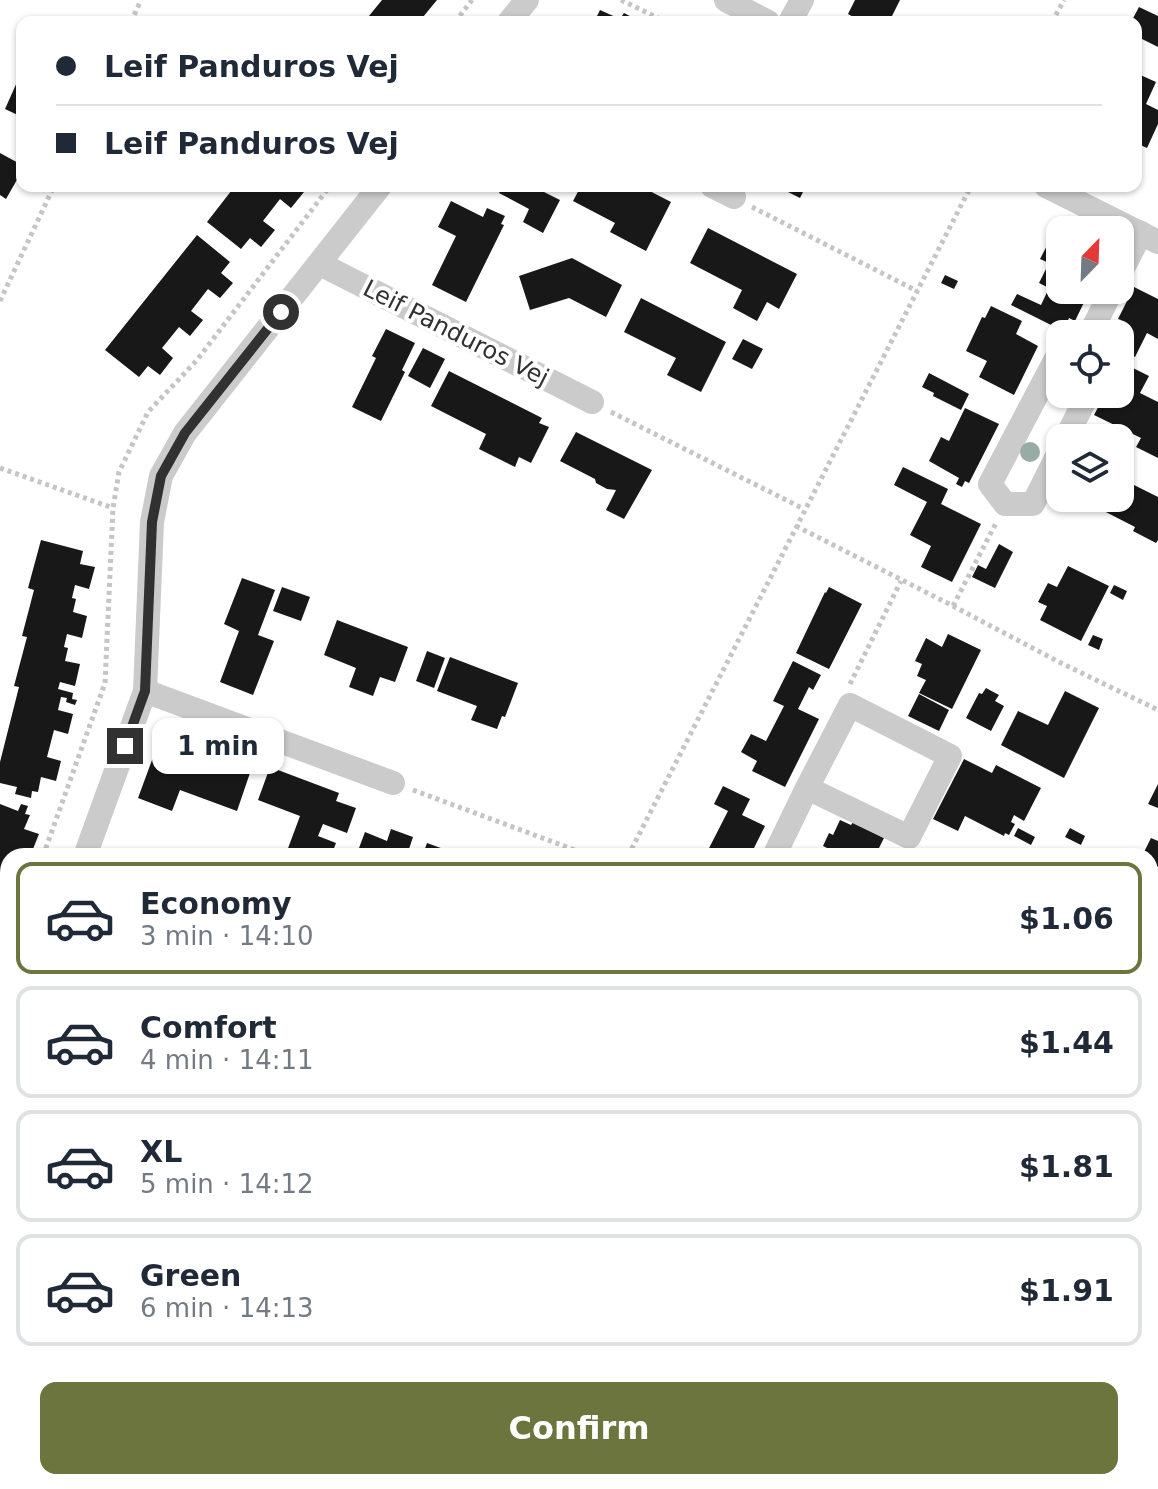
<!DOCTYPE html>
<meta charset="utf-8">
<style>
:root{--surface:#fff;--page:#f6f6f7;--text:#1f2937;--muted:#747a83;--line:#e0e1e3;--accent:#6d753f}
body{margin:0;font-family:"DejaVu Sans",sans-serif;background:var(--page);color:var(--text);height:100vh;display:flex;flex-direction:column;font-size:30px;white-space:nowrap}
*{box-sizing:border-box;margin:0}
p{font-size:26px;color:var(--muted)}
.icon{flex:none;width:44px;height:44px;fill:none;stroke:currentColor;stroke-width:2;stroke-linecap:round;stroke-linejoin:round}
.map{position:relative;flex:1;overflow:hidden}
.sheet{position:absolute;left:0px;top:848px;width:1158px;height:642px;display:flex;flex-direction:column;background:var(--surface);border-radius:24px 24px 0 0;box-shadow:0 2px 6px #0004}
.sheet>*{flex:none}
.guide{position:absolute;left:16px;top:16px;width:1126px;height:176px;border-radius:16px;box-shadow:0 2px 6px #0004;display:grid;align-content:center;height:176px;padding:0 40px;background:var(--surface)}
.needle{width:52px;rotate:23deg}
.buttons{position:absolute;left:1046px;top:216px;display:grid;gap:16px}
.buttons a{display:grid;place-items:center;width:88px;height:88px;border-radius:16px;background:var(--surface);box-shadow:0 2px 6px #0004;font-size:40px}
.end{position:absolute;width:36px;height:36px;margin:-18px;border:10px solid #313131;background:#fff;box-shadow:0 0 0 4px #fff}
.from{border-radius:50%}
.bubble{position:absolute;height:56px;border-radius:16px;background:var(--surface);box-shadow:0 2px 6px #0004;font-size:26px;font-weight:600;line-height:56px;text-align:center}
.guide b{display:flex;align-items:center;gap:28px;height:76px;font-size:30px}
.guide b+b{border-top:2px solid var(--line)}
.guide i{width:20px;height:20px;background:var(--text)}
ul{padding:14px 0 0;list-style:none}
li{display:flex;align-items:center;gap:24px;height:112px;margin:0 16px 12px;padding:0 24px;border:4px solid var(--line);border-radius:16px}
li div{flex:1}
li b{display:block;font-size:30px}
li em{font-style:normal;font-weight:600}
li.current{border-color:var(--accent)}
li>.icon{width:72px;height:72px;stroke-width:1.5}
.action{display:flex;gap:16px;margin-top:auto;padding:16px 40px}
.action a{flex:1;height:92px;border-radius:16px;background:var(--accent);color:#fff;font-size:32px;font-weight:600;line-height:92px;text-align:center}
.map>svg:first-child{display:block}
.building{fill:#181818}
.lines{fill:none;stroke-linecap:round;stroke-linejoin:round}
.path{stroke:#c5c5c5;stroke-width:5;stroke-dasharray:4 4;stroke-linecap:butt}
.minor{stroke:#cbcbcb;stroke-width:24}
.tree{fill:#98aca5}
.route{stroke:#313131;stroke-width:10}
.labels{text-anchor:middle;stroke-width:8;stroke-linejoin:round;paint-order:stroke}
.street-label{font-size:24px;fill:#313131;stroke:#fff}
</style>
<div class="map">
<svg width="1158" height="1489" viewBox="0 0 1158 1489">
<rect width="100%" height="100%" fill="#fff"/>
<g class="building">
<polygon points="382,0 437,0 423,17 430,22 364,22"/>
<polygon points="855,0 900,0 889,22 862,22 848,14"/>
<polygon points="1139,7 1158,16 1158,47 1136,36 1136,22 1131,22"/>
<polygon points="600,10 620,19 624,13 641,22 594,22"/>
<polygon points="22,71 22,117 5,109"/>
<polygon points="1136,73 1156,82 1146,104 1158,110 1158,124 1147,148 1136,143"/>
<polygon points="0,153 22,165 22,171 6,199 0,195"/>
<polygon points="235,186 296,186 304,192 291,208 280,199 263,221 275,230 261,247 250,238 241,249 207,222"/>
<polygon points="503,186 548,186 544,192 560,200 543,233 523,222 529,209 499,193"/>
<polygon points="581,186 640,186 671,202 646,251 610,232 615,223 573,201"/>
<polygon points="776,186 806,186 800,198"/>
<polygon points="451,201 483,217 487,208 505,216 501,224 504,225 466,302 432,285 456,236 438,227"/>
<polygon points="708,228 797,274 779,309 767,302 757,321 733,308 742,290 690,263"/>
<polygon points="197,235 230,262 221,273 233,283 220,298 208,289 191,311 203,320 190,336 179,327 162,348 173,358 160,375 148,366 139,377 105,350"/>
<polygon points="1052,236 1060,241 1060,290 1090,290 1075,321 1069,318 1063,331 1011,305 1017,294 1041,305 1049,288 1039,283 1049,263 1040,259"/>
<polygon points="572,258 622,285 606,317 569,298 530,310 519,276"/>
<polygon points="945,275 958,281 954,289 941,283"/>
<polygon points="1134,287 1158,299 1158,339 1147,333 1135,357 1120,349 1120,334 1114,334 1121,320 1118,319"/>
<polygon points="641,298 726,342 701,392 667,375 676,358 624,332"/>
<polygon points="991,306 1022,321 1016,334 1038,346 1014,395 979,377 987,361 966,351 982,317 985,318"/>
<polygon points="386,329 415,343 402,370 405,372 381,421 352,407 376,358 372,356"/>
<polygon points="743,339 763,349 752,369 732,359"/>
<polygon points="423,348 445,359 430,388 408,376"/>
<polygon points="1121,362 1149,376 1140,393 1158,402 1158,458 1136,447 1141,438 1094,415 1105,394 1120,394"/>
<polygon points="449,371 542,418 539,423 549,427 531,463 519,457 515,467 479,449 486,434 431,406"/>
<polygon points="929,373 969,394 961,410 933,396 934,393 922,387"/>
<polygon points="965,408 999,424 969,483 965,481 962,487 956,484 959,478 929,461 941,437 949,441"/>
<polygon points="576,432 652,470 624,519 606,510 616,490 607,489 596,483 595,479 560,461"/>
<polygon points="903,467 948,489 941,504 981,524 952,582 921,567 931,546 910,535 927,502 894,485"/>
<polygon points="1120,478 1158,497 1158,540 1156,543 1133,531 1135,527 1100,509 1106,498 1120,498"/>
<polygon points="41,540 83,551 80,564 95,567 89,589 75,585 72,598 76,599 73,612 87,616 82,638 67,634 64,647 68,648 65,661 80,664 75,686 60,682 58,689 73,693 72,699 77,700 75,705 66,702 67,698 61,697 58,710 73,714 68,734 54,730 47,757 61,761 56,781 41,777 38,792 32,791 31,798 15,794 17,787 0,783 0,762 19,687 14,686 27,637 22,636 34,590 28,588"/>
<polygon points="999,544 1013,552 995,588 972,577 978,565 986,569"/>
<polygon points="1068,566 1109,586 1081,641 1040,620 1047,606 1038,602 1048,583 1057,587"/>
<polygon points="242,578 275,590 258,635 274,641 253,695 220,682 239,631 224,624"/>
<polygon points="1114,585 1127,591 1123,600 1110,593"/>
<polygon points="282,587 310,597 301,621 273,611"/>
<polygon points="829,587 862,604 829,669 796,653 825,592 826,593"/>
<polygon points="337,620 408,647 395,682 380,677 373,696 349,687 356,668 324,655"/>
<polygon points="948,634 981,650 952,709 919,693 926,680 917,676 922,664 915,661 926,638 942,647"/>
<polygon points="1093,635 1103,639 1099,650 1088,645"/>
<polygon points="427,651 445,658 434,688 416,681"/>
<polygon points="450,657 518,683 505,717 502,716 497,729 471,720 477,706 437,691"/>
<polygon points="793,661 821,675 813,690 809,687 798,709 819,719 785,787 752,771 757,761 741,752 751,734 766,741 784,706 773,701"/>
<polygon points="986,688 999,695 995,701 1004,706 991,731 966,718 979,693 982,694"/>
<polygon points="1065,691 1099,708 1064,778 1001,745 1018,711 1048,725"/>
<polygon points="919,694 949,710 939,731 908,716"/>
<polygon points="162,733 197,746 195,750 251,770 237,811 180,790 172,811 138,798"/>
<polygon points="964,759 992,773 996,765 1041,788 1024,821 1014,815 1011,822 1015,824 1009,835 1005,833 1004,836 965,816 958,831 933,819"/>
<polygon points="270,767 339,793 336,801 356,808 347,833 323,824 318,836 336,843 331,856 299,856 287,851 300,816 258,800"/>
<polygon points="1158,784 1158,808 1148,804"/>
<polygon points="723,786 750,799 742,815 765,826 750,856 705,856 728,811 714,804"/>
<polygon points="0,804 18,811 21,804 28,806 25,814 30,815 24,829 39,834 31,854 17,849 15,856 8,856 8,897 0,894"/>
<polygon points="840,820 851,825 853,822 884,838 875,856 835,856 837,853 823,846 829,833 833,835"/>
<polygon points="1018,828 1035,837 1031,845 1014,836"/>
<polygon points="1070,828 1085,836 1081,845 1065,837"/>
<polygon points="391,829 413,837 409,849 423,854 427,843 449,851 447,856 356,856 365,832 387,841"/>
<polygon points="1151,838 1158,841 1158,867 1155,865 1150,875 1150,856 1142,856"/>
<polygon points="1150,890 1158,894 1158,915 1150,931"/>
<polygon points="1150,1210 1158,1214 1158,1255 1150,1251"/>
<polygon points="1150,1311 1158,1315 1158,1375 1153,1384 1150,1382"/>
<polygon points="1158,1418 1158,1442 1150,1458 1150,1422 1155,1424"/>
<polygon points="379,1482 461,1482 457,1489 435,1489 427,1485 425,1489 376,1489"/>
<polygon points="710,1482 749,1482 745,1489 708,1489 707,1488"/>
<polygon points="1020,1482 1027,1482 1041,1489 1016,1489"/>
</g>
<g class="lines">
<g class="path">
<polyline points="621,0 666,22"/>
<polyline points="131,22 141,0"/>
<polyline points="455,22 472,0"/>
<polyline points="1052,22 1064,0"/>
<polyline points="752,207 917,291"/>
<polyline points="0,301 54,186"/>
<polyline points="611,412 804,509"/>
<polyline points="0,468 113,508"/>
<polyline points="796,526 953,606 1059,662 1158,710"/>
<polyline points="953,606 996,523"/>
<polyline points="850,684 901,581"/>
<polyline points="413,790 591,856"/>
<polyline points="43,856 105,683 113,508 119,472 148,412 197,360 330,186"/>
<polyline points="628,856 971,186"/>
<polyline points="0,973 8,952"/>
<polyline points="0,1134 8,1159"/>
<polyline points="866,1482 880,1489"/>
<polyline points="210,1489 214,1482"/>
<polyline points="324,1489 328,1482"/>
<polyline points="976,1489 980,1482"/>
</g>
<g class="minor">
<polyline points="726,0 768,22"/>
<polyline points="509,22 527,0"/>
<polyline points="790,22 802,0"/>
<polyline points="712,186 734,197"/>
<polyline points="1046,186 1158,242"/>
<polyline points="320,264 592,402"/>
<polyline points="1120,274 1141,233"/>
<polyline points="1090,334 1112,290"/>
<polyline points="1060,351 990,484 1005,504 1033,504 1060,450"/>
<polyline points="1066,438 1088,394"/>
<polyline points="145,691 393,783"/>
<polyline points="85,856 145,691 152,522 161,476 185,433 380,186"/>
<polyline points="774,856 807,788 850,705 950,756 909,837 807,788"/>
<polyline points="1150,964 1158,950"/>
<polyline points="1150,1166 1158,1169"/>
<polyline points="630,1482 645,1489"/>
<polyline points="126,1489 127,1482"/>
</g>
</g>
<circle class="tree" cx="1030" cy="452" r="10"/>
<g class="lines">
<polyline class="route" points="125,746 145,691 152,522 161,476 185,433 281,312"/>
</g>
<g class="labels">
<g class="street-label">
<text transform="translate(456 333) rotate(27)" y="8">Leif Panduros Vej</text>
</g>
</g>
</svg>
<div class="buttons">
<a><svg class="needle" viewBox="-14 -14 28 28"><path d="M0-13l5 13h-10z" fill="#e53935"/><path d="M0 13l5-13h-10z" fill="#747a83"/></svg></a>
<a><svg class="icon" aria-label="locate" viewBox="0 0 24 24"><circle cx="12" cy="12" r="6"/><path d="M12 2v4M12 18v4M2 12h4M18 12h4"/></svg></a>
<a><svg class="icon" aria-label="layers" viewBox="0 0 24 24"><path d="M12 4l9 5-9 5-9-5zM3 14l9 5 9-5"/></svg></a>
</div>
<i class="end from" style="left:281px;top:312px"></i>
<i class="end" style="left:125px;top:746px"></i>
<div class="bubble" style="left:152px;top:718px;width:132px">1 min</div>
<div class="guide">
<b><i class="from"></i>Leif Panduros Vej</b>
<b><i></i>Leif Panduros Vej</b>
</div>
<section class="sheet">
<ul>
<li class="current"><svg class="icon" aria-label="car" viewBox="0 0 24 24"><path d="M5 17H2v-5l4-1 3-4h7l3 4 3 1v5h-3M9 17h6M6 11h13"/><circle cx="7" cy="17" r="2"/><circle cx="17" cy="17" r="2"/></svg><div><b>Economy</b><p>3 min · 14:10</p></div><em>$1.06</em></li>
<li><svg class="icon" aria-label="car" viewBox="0 0 24 24"><path d="M5 17H2v-5l4-1 3-4h7l3 4 3 1v5h-3M9 17h6M6 11h13"/><circle cx="7" cy="17" r="2"/><circle cx="17" cy="17" r="2"/></svg><div><b>Comfort</b><p>4 min · 14:11</p></div><em>$1.44</em></li>
<li><svg class="icon" aria-label="car" viewBox="0 0 24 24"><path d="M5 17H2v-5l4-1 3-4h7l3 4 3 1v5h-3M9 17h6M6 11h13"/><circle cx="7" cy="17" r="2"/><circle cx="17" cy="17" r="2"/></svg><div><b>XL</b><p>5 min · 14:12</p></div><em>$1.81</em></li>
<li><svg class="icon" aria-label="car" viewBox="0 0 24 24"><path d="M5 17H2v-5l4-1 3-4h7l3 4 3 1v5h-3M9 17h6M6 11h13"/><circle cx="7" cy="17" r="2"/><circle cx="17" cy="17" r="2"/></svg><div><b>Green</b><p>6 min · 14:13</p></div><em>$1.91</em></li>
</ul>
<div class="action"><a>Confirm</a></div>
</section>
</div>
